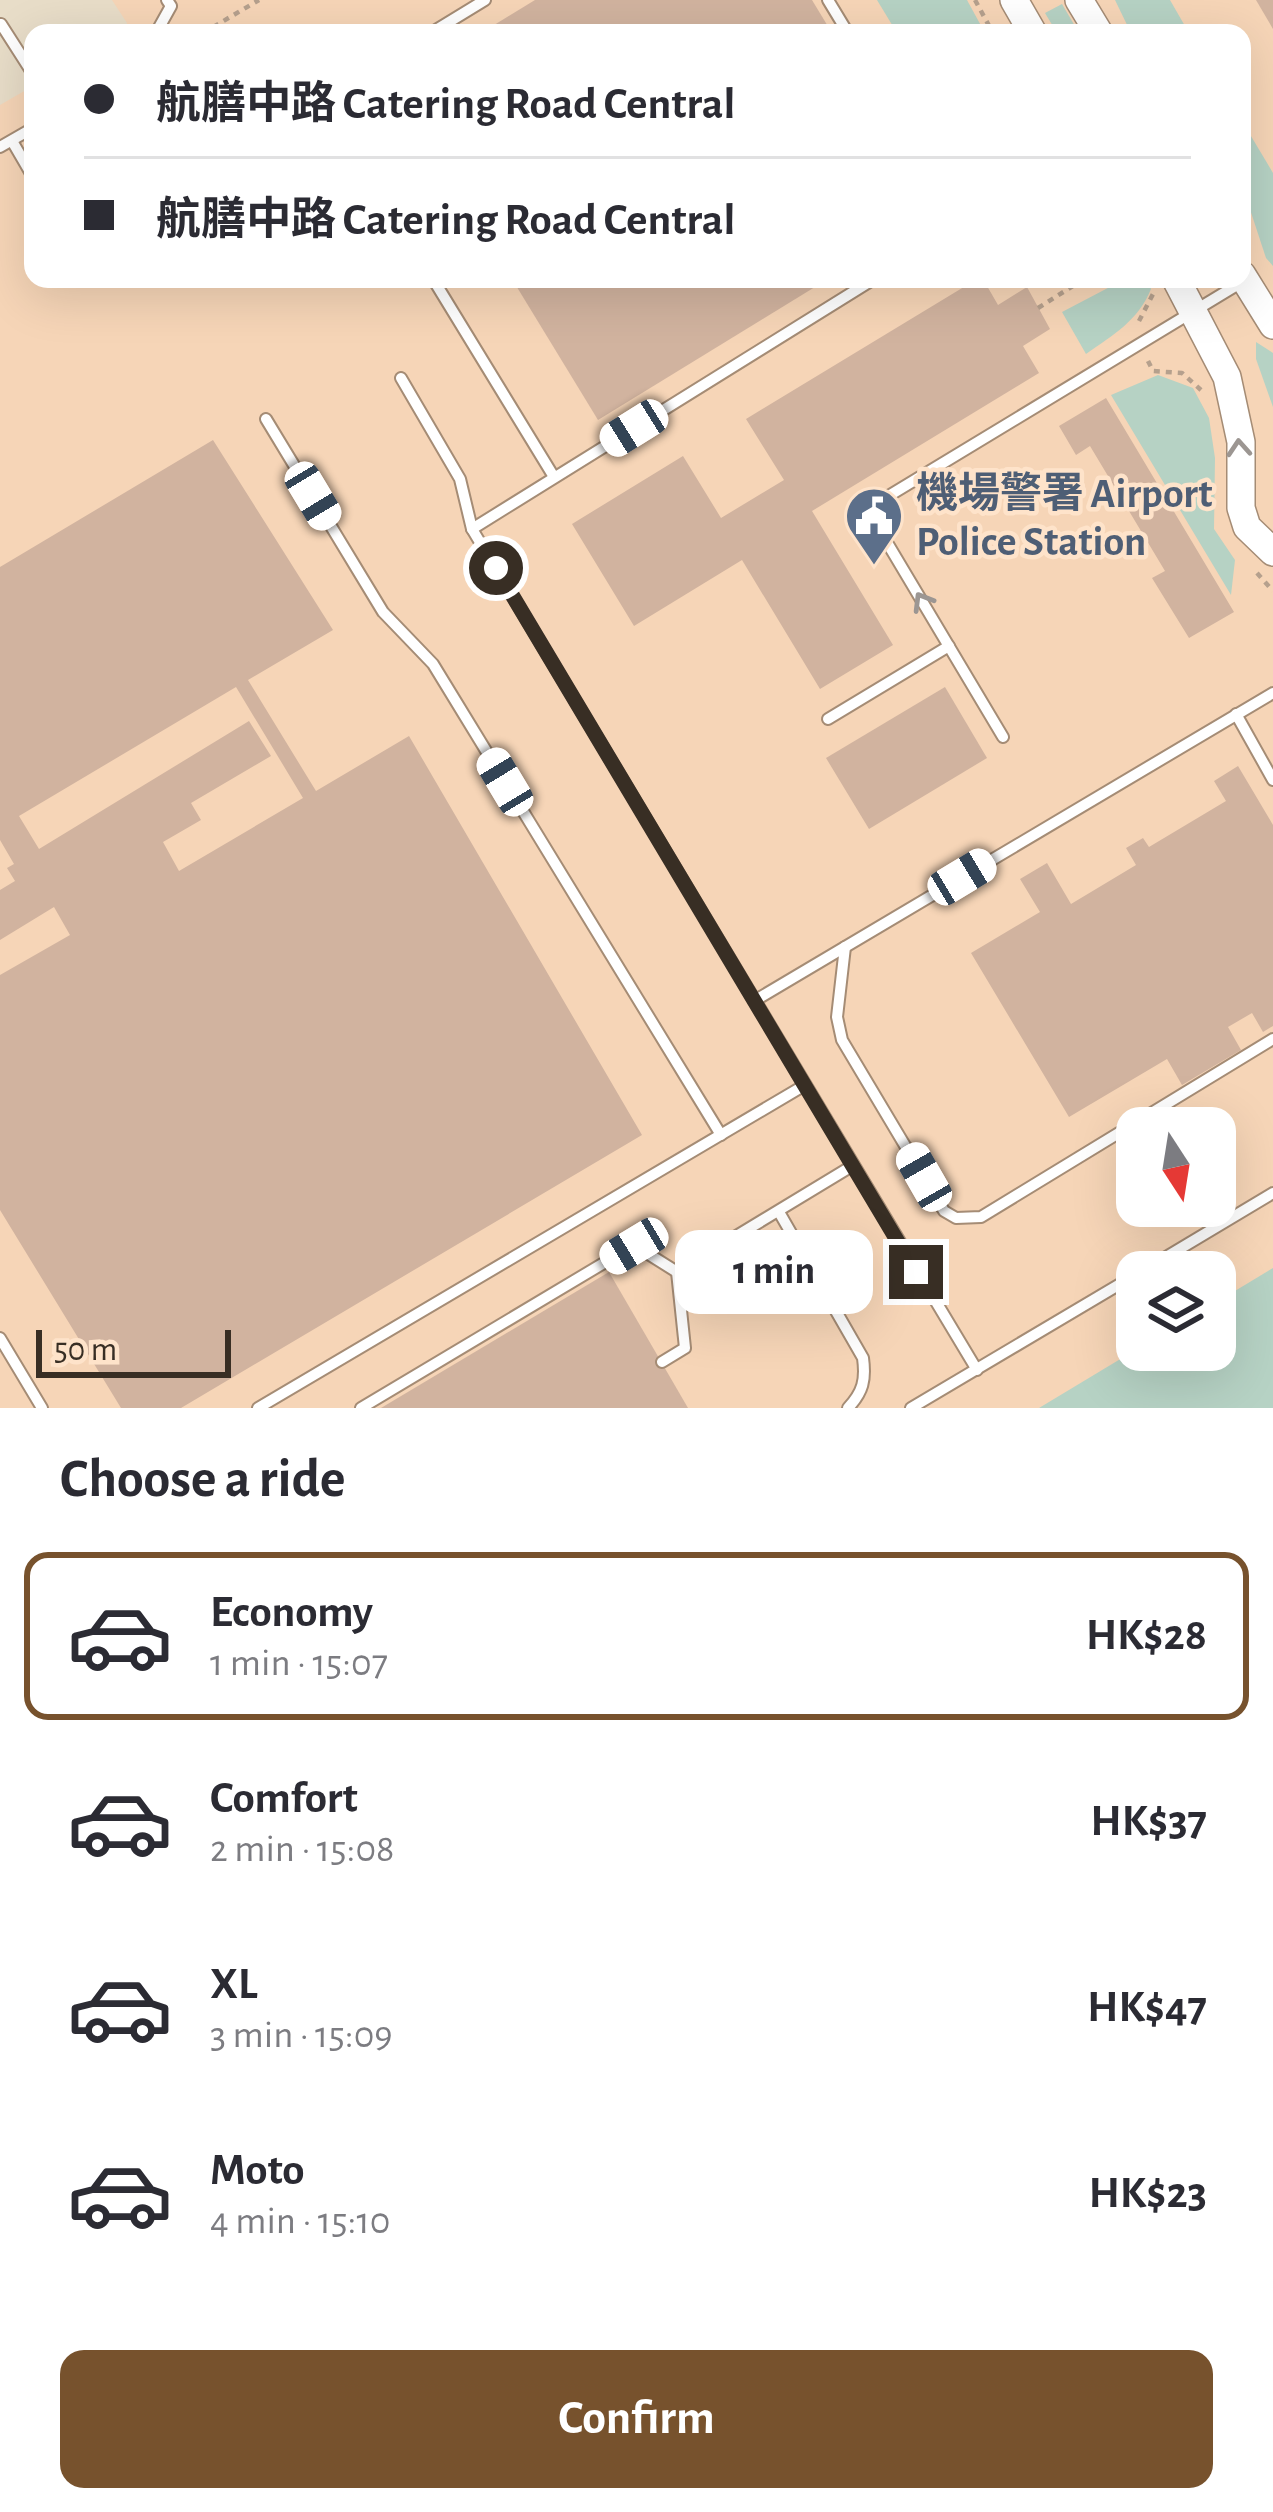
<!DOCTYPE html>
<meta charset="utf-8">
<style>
:root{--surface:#fff;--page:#f7f7f7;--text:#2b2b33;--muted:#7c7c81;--line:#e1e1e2;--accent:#77522d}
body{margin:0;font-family:"Alegreya Sans","Noto Sans TC",sans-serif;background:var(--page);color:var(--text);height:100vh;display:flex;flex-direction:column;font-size:45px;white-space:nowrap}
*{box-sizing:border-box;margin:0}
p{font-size:39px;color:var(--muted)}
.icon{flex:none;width:66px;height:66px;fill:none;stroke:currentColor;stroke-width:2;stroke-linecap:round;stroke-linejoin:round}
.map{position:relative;height:1408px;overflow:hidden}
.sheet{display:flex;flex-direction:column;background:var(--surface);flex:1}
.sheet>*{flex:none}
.guide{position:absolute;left:24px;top:24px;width:1227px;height:264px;border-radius:24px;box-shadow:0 12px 48px #0002;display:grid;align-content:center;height:264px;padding:0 60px;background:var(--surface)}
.needle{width:78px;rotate:168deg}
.buttons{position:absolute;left:1116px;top:1107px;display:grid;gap:24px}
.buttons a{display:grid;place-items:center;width:120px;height:120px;border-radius:24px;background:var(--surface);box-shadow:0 12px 48px #0002;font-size:60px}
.scale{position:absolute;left:36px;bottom:30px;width:195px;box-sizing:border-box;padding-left:12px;border:6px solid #382e24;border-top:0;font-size:33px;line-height:42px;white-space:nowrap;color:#382e24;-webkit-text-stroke:9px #fee3ca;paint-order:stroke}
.end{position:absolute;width:54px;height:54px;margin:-27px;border:15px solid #382e24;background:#fff;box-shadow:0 0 0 6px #fff}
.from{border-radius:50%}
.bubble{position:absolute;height:84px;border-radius:24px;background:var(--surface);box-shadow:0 12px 48px #0002;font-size:39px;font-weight:700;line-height:84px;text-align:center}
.car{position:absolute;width:36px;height:72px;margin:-36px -18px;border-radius:15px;box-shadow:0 0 9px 3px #0007;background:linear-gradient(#fff 24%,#345 0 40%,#fff 0 76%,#345 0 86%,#fff 0)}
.guide b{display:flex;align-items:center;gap:42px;height:114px;font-size:45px}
.guide b+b{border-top:3px solid var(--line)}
.guide i{width:30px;height:30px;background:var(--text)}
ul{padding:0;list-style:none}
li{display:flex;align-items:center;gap:36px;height:168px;margin:0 24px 18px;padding:0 36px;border:6px solid transparent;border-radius:24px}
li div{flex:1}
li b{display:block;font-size:45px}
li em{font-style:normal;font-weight:700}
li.on{border-color:var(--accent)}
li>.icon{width:108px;height:108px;stroke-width:1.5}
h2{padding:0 60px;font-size:54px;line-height:144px}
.primary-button{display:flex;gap:24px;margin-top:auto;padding:24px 60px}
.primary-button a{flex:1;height:138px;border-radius:24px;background:var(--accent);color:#fff;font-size:48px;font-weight:700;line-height:138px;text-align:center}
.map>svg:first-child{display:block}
.built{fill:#f6d5b7;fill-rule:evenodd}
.industrial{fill:#e8ddc8}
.green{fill:#b6d2c4}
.building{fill:#d1b39f;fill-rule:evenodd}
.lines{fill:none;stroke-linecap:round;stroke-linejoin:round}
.service-casing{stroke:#a58c75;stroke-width:14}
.tertiary-casing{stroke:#a58c75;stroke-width:30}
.path{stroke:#b5a08d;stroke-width:4.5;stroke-dasharray:6 6;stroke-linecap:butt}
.service{stroke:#fff;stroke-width:10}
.tertiary{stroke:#fff;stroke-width:27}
.oneway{stroke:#9c9692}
.route{stroke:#382e24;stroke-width:15}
.labels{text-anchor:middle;stroke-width:9;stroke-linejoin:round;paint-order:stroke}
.service-label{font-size:42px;font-weight:bold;fill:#4e5e75;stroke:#fee3ca;text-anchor:start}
</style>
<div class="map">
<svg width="1273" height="1408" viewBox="0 0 1273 1408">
<rect width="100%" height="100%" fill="#fee3ca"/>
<path class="built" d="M0,0H1273V1408H0ZM33,33H1242V279H33ZM1137,1128H1215V1206H1137ZM1137,1272H1215V1350H1137Z"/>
<polygon class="industrial" points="0,0 112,0 127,23 124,33 33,33 33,86 0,105"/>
<g class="green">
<polygon points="877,0 967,0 985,33 897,33"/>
<polygon points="1115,0 1170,0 1189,33 1131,33"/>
<polygon points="1062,4 1079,33 1057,33 1045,13"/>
<polygon points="1242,121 1273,173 1273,266 1266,258 1242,185"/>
<path d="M1125,279H1147L1151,289C1138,321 1113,335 1086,354L1062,312Z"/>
<polygon points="1256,342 1273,353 1273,407 1256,359"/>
<polygon points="1158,375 1193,388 1209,418 1215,458 1214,529 1235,560 1231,595 1111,395"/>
<polygon points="1273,1268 1273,1408 1039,1408 1137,1349 1215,1350 1215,1303"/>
</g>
<g class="building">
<polygon points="535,0 812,0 832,33 481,33"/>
<polygon points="1256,0 1273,0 1273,29"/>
<polygon points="512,279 828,279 598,420"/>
<polygon points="977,279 983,279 998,305 1027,287 1050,329 1023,346 1039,373 812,511 893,645 820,689 742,560 634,626 572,524 683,456 721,518 784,480 746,419"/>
<polygon points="1106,398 1234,612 1189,638 1152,578 1165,571 1090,446 1076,455 1059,426"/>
<path d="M213,440L333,630L248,680L316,791L409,736L642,1135L181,1408H121L0,1210V975L70,935L54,907L0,940V890L15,881L7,868L14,864L0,840V567ZM236,687L303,798L179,871L163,842L201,820L191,803L271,756L249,721L39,849L19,816Z"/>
<polygon points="945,687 987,758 869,829 826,758"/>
<polygon points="1238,766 1273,825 1273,1026 1263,1032 1252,1013 1228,1027 1241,1050 1182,1085 1167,1059 1069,1117 971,953 1040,912 1020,879 1047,863 1071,904 1136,865 1126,848 1143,838 1149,847 1226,801 1214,781"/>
<polygon points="609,1272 688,1408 381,1408"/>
</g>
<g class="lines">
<g class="service-casing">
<g id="service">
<polyline points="828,0 848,33"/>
<polyline points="1,24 33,74"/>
<polyline points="156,33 171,6 167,0"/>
<polyline points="431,33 485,0"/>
<polyline points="12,141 33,177"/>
<polyline points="0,147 33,128"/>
<polyline points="433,279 554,477"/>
<polyline points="401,378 460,479 472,529 977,1370"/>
<polyline points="266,419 383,612 433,664 721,1135"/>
<polyline points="472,529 874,279"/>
<polyline points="1236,714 1273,780"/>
<polyline points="828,719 949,646"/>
<polyline points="1003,737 867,509 1242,282"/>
<polyline points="845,947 837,1017 842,1040 944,1211 956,1218 981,1217 1273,1039"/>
<polyline points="754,1001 1273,693"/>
<path d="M779,1212L863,1358C866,1380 863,1392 848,1408"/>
<polyline points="1141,1272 1273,1193"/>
<polyline points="0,1338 42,1408"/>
<polyline points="662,1362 685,1348 677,1272"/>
<polyline points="258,1408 805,1085"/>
<polyline points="361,1408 634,1245 677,1272 852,1166"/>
<polyline points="911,1408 1137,1274"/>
</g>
</g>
<g class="tertiary-casing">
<g id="tertiary">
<polyline points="1014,0 1033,33"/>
<polyline points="1079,0 1099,33"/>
<polyline points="1242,275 1273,325"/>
<polyline points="1176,279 1227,377 1241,442 1241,508 1247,527 1273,552"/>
</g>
</g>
<g class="path">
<polyline points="975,0 993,33"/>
<polyline points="203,33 259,0"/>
<polyline points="1038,308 1084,279"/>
<polyline points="1139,321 1153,294"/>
<polyline points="1148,361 1153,371 1182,373 1201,390"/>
<polyline points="1257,573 1273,591"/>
</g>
<use href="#service" class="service"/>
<use href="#tertiary" class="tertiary"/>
</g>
<defs><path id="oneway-chevron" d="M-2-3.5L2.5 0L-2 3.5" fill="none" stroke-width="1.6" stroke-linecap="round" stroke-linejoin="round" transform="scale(3)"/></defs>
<g class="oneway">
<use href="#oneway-chevron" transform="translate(1239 448) rotate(-94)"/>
<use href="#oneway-chevron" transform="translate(922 601) rotate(-121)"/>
</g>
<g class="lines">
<polyline class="route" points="496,568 916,1272"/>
</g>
<defs>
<g id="civic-pin" transform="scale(3)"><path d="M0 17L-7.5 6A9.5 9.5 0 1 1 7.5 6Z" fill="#5c6f8a" stroke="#fee3ca"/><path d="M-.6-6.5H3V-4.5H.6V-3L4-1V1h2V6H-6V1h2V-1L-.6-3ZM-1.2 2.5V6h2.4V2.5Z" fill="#fff"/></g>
</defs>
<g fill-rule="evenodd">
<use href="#civic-pin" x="874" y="516"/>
</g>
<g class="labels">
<g class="service-label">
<text x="916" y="507">機場警署 Airport<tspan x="916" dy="48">Police Station</tspan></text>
</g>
</g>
</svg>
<div class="buttons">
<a><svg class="needle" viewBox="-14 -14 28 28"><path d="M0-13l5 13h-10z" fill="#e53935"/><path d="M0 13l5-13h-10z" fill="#7c7c81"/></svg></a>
<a><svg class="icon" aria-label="layers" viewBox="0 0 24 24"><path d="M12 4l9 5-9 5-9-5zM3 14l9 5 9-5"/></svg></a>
</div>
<div class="scale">50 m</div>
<i class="end from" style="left:496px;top:568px"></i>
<i class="end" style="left:916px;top:1272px"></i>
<div class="bubble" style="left:675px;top:1230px;width:198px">1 min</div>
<i class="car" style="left:634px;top:428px;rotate:238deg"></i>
<i class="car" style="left:313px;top:496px;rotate:149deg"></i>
<i class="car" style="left:505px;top:782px;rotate:329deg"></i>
<i class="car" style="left:962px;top:877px;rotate:59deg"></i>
<i class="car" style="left:924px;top:1177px;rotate:330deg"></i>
<i class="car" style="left:634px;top:1246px;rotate:239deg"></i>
<div class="guide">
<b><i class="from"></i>航膳中路 Catering Road Central</b>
<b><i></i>航膳中路 Catering Road Central</b>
</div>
</div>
<section class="sheet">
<h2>Choose a ride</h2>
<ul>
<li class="on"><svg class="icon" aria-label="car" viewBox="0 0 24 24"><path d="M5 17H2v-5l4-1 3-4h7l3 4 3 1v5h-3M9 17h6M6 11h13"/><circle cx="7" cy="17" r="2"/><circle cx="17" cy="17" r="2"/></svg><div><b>Economy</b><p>1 min · 15:07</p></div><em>HK$28</em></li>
<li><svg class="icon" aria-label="car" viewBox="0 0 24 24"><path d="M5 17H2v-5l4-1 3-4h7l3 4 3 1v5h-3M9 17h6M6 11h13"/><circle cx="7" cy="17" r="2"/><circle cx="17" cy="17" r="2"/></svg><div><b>Comfort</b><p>2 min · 15:08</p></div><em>HK$37</em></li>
<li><svg class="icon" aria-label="car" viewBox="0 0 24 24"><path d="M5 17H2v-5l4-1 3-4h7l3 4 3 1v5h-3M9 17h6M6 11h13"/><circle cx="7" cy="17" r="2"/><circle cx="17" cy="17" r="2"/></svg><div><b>XL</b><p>3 min · 15:09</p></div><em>HK$47</em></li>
<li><svg class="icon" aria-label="car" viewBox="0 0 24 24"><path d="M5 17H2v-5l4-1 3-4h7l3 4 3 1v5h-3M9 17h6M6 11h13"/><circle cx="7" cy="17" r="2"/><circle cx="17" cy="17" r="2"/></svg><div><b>Moto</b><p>4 min · 15:10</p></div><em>HK$23</em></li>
</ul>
<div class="primary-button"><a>Confirm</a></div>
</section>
